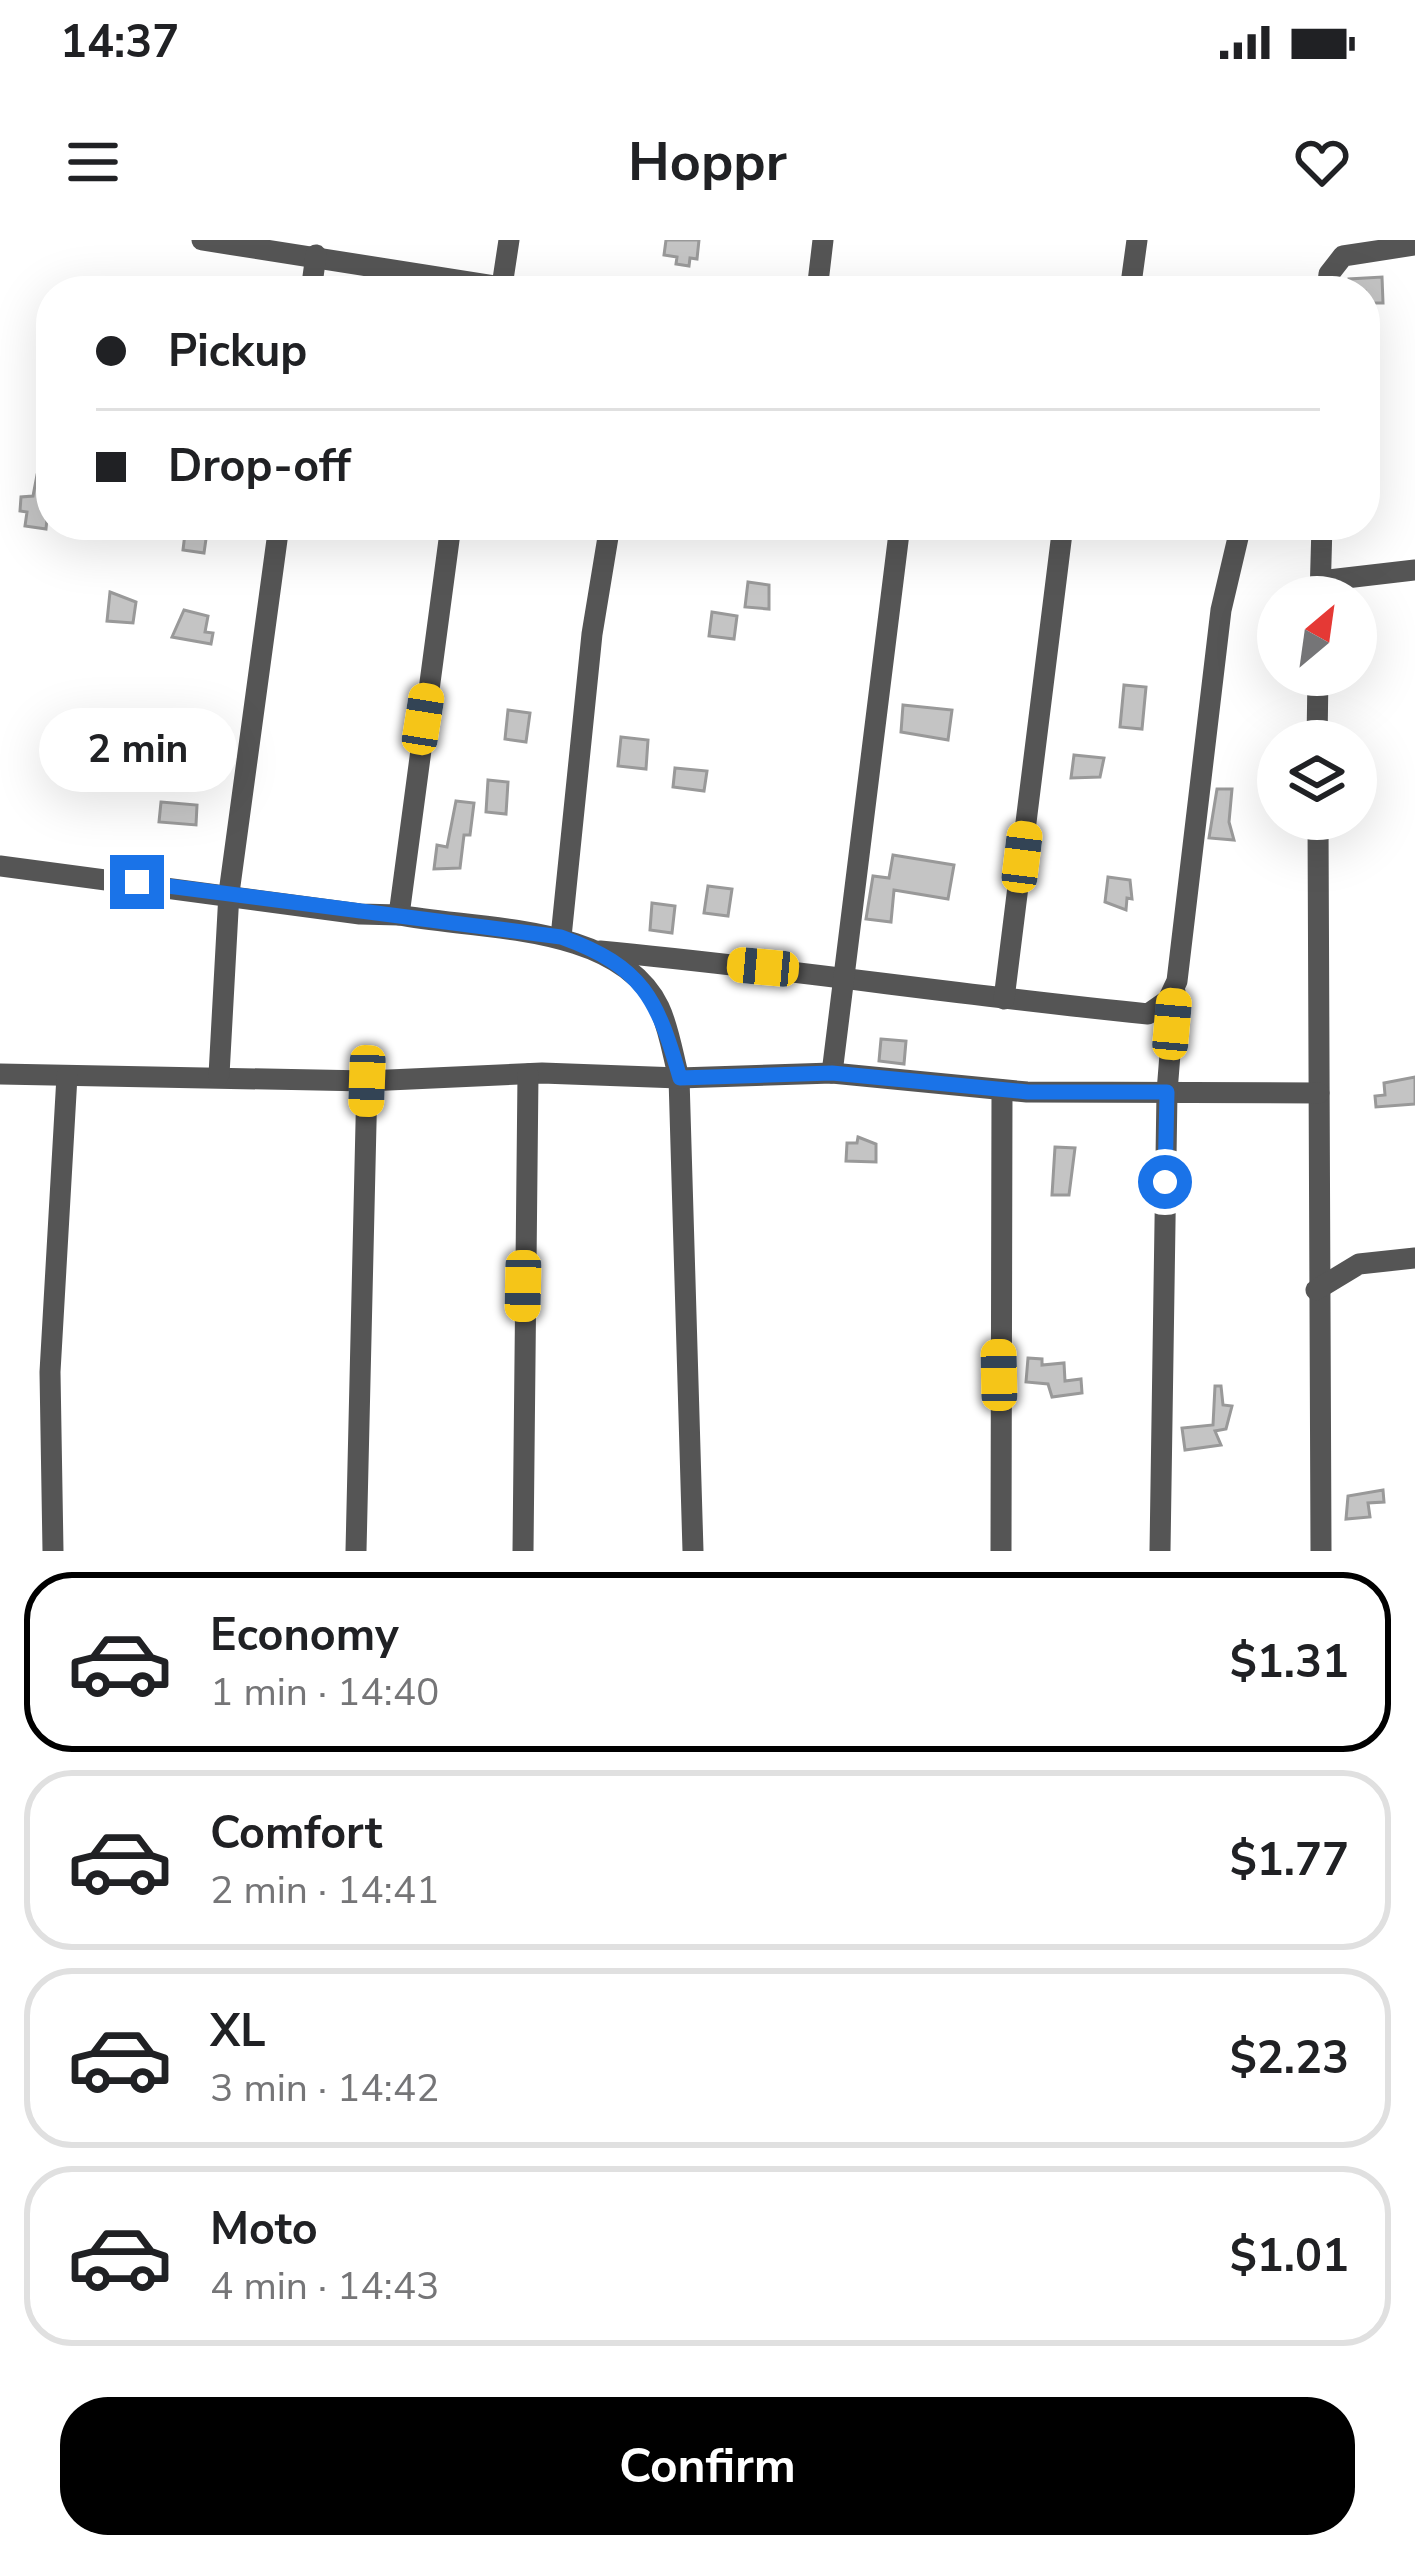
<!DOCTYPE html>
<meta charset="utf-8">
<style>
:root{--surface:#fff;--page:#f2f2f2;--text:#202124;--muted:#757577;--line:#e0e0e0;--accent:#000}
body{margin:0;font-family:"Nunito Sans",sans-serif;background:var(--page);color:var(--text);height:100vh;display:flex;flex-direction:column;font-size:45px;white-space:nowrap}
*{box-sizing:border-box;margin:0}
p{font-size:39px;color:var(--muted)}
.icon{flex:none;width:66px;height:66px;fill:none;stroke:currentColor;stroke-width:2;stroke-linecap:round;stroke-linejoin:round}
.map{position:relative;height:1311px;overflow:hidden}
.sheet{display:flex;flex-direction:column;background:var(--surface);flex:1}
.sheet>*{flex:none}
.guide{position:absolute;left:36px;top:36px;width:1344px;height:264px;border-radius:48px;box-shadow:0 12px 48px #0002;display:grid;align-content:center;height:264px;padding:0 60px;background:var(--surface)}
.needle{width:78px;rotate:29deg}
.buttons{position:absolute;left:1257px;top:336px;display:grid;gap:24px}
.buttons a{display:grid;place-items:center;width:120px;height:120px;border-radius:50%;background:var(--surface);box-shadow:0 12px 48px #0002;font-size:60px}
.end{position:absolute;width:54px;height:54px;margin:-27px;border:15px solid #1a73e8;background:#fff;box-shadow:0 0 0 6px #fff}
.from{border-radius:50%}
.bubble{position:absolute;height:84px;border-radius:42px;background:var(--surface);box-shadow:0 12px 48px #0002;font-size:39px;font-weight:700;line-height:84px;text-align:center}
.car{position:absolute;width:36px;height:72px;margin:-36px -18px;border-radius:15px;box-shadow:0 0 9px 3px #0007;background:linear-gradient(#f5c518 24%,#345 0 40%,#f5c518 0 76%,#345 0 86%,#f5c518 0)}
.guide b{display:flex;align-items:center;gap:42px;height:114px;font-size:45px}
.guide b+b{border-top:3px solid var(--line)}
.guide i{width:30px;height:30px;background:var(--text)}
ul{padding:21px 0 0;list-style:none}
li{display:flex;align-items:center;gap:36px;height:180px;margin:0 24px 18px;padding:0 36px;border:6px solid var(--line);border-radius:48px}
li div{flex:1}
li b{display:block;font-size:45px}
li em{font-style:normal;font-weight:700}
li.active{border-color:var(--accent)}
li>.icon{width:108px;height:108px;stroke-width:1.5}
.cta{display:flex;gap:24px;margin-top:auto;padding:24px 60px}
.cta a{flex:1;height:138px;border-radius:48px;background:var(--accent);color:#fff;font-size:48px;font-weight:700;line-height:138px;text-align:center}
.status{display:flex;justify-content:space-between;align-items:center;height:84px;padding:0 60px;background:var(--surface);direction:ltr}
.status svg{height:33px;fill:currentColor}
header{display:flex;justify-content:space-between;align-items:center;height:156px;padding:0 60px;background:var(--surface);font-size:54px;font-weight:700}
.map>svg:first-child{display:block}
.building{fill:#c4c4c4;stroke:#999;stroke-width:3}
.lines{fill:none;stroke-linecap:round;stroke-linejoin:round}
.minor{stroke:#555;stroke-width:21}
.route{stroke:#1a73e8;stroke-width:15}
</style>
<div class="status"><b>14:37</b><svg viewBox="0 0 49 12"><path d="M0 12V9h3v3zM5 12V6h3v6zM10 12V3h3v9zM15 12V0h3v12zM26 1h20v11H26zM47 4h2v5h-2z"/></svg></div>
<header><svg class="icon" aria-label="menu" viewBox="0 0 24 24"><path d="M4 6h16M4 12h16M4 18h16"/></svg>Hoppr<svg class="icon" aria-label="heart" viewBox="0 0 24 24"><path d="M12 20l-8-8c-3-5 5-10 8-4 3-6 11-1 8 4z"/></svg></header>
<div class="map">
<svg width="1415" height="1311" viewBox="0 0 1415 1311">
<rect width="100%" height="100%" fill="#fff"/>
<g class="building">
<polygon points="666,0 699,0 697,19 690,18 689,26 676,24 677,17 664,15"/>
<polygon points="1382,37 1383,63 1365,63 1365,51 1350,51 1349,39"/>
<polygon points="37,235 51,238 46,289 25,286 27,272 20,271 21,257 33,256"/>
<polygon points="186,285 208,285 204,313 183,310"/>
<polygon points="748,342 769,345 769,369 745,367"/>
<polygon points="110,352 136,362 133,383 107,381"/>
<polygon points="184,370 208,376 205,392 213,393 211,404 172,397"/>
<polygon points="712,372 737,376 734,399 709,396"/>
<polygon points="1124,445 1146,447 1142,489 1120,487"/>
<polygon points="903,465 952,470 948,500 901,492"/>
<polygon points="508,470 530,473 526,502 505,499"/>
<polygon points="621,497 648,500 646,529 618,526"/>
<polygon points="1074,515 1104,518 1100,537 1071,538"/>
<polygon points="675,528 707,531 704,551 673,547"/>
<polygon points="488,540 508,542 506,574 486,572"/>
<polygon points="1217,549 1232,549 1229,582 1234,600 1209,598"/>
<polygon points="456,561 474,563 470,595 464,595 460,628 434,629 437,605 447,607"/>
<polygon points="161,562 197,565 196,585 159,582"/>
<polygon points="893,615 954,625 948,659 894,650 891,682 866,679 873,636 889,638"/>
<polygon points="1108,637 1130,640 1132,659 1127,658 1126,670 1105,662"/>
<polygon points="708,646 732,649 728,676 704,673"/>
<polygon points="652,663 675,666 672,693 650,690"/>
<polygon points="881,799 906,801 904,824 879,821"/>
<polygon points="1415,837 1415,864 1376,867 1375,856 1385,855 1384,843"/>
<polygon points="858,897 876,904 876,922 846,921 847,903 857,903"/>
<polygon points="1055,907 1075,908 1069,955 1052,955"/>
<polygon points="1028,1118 1042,1119 1042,1125 1064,1123 1065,1141 1081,1139 1082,1153 1052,1157 1048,1144 1026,1142"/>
<polygon points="1215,1146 1221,1146 1223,1165 1232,1166 1226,1189 1215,1191 1221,1205 1185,1210 1182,1188 1213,1185"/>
<polygon points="1383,1250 1384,1262 1368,1263 1370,1277 1346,1279 1348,1256"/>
</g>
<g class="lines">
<g class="minor">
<polyline points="202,0 527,51"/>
<polyline points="502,46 509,0"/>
<polyline points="311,51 316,15"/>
<polyline points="817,51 823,0"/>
<polyline points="1130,51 1137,0"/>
<polyline points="1327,51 1329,34 1343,16 1415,5"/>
<path d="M451,285L399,675C477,690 618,683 659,767C669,788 673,816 679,838L693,1311"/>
<polyline points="1320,341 1415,330"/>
<polyline points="1320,357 1322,285"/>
<polyline points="1317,501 1318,435"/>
<polyline points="1318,579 1321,1311"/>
<polyline points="0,626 360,674 399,675"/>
<polyline points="561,697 592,394 610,285"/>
<path d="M600,711C783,728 965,756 1148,774L1168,760L1177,741L1221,370L1241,285"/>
<polyline points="1004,759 1063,285"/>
<polyline points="832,833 900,285"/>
<polyline points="0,834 367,841 542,833 679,838 832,833 1027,852 1319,853"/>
<polyline points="219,835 229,653 279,285"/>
<polyline points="1316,1050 1359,1024 1415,1018"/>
<polyline points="53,1311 50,1132 67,836"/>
<polyline points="356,1311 367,841"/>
<polyline points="523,1311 528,834"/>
<polyline points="1001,1311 1002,850"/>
<polyline points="1160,1311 1167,852 1175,751"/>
</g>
</g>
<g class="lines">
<path class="route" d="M137,642L561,697C644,727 657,759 680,838L832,833L1028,852H1167L1165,942"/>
</g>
</svg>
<div class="buttons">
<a><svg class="needle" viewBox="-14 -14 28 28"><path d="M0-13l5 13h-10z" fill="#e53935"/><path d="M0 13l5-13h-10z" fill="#757577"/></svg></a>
<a><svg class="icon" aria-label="layers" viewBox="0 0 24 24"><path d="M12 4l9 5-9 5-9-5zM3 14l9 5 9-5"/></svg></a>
</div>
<i class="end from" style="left:1165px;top:942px"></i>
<i class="end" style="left:137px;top:642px"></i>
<div class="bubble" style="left:39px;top:468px;width:198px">2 min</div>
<i class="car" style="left:423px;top:479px;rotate:9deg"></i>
<i class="car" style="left:1022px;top:617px;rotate:7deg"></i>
<i class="car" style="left:763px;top:727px;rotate:275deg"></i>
<i class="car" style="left:1172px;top:784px;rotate:5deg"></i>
<i class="car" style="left:367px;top:841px;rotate:182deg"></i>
<i class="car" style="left:523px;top:1046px;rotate:181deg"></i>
<i class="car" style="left:999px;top:1135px;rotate:359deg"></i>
<div class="guide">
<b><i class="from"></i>Pickup</b>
<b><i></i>Drop-off</b>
</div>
</div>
<section class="sheet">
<ul>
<li class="active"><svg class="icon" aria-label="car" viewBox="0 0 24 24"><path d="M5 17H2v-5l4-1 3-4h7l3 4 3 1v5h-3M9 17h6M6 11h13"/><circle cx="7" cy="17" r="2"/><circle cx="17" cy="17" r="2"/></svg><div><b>Economy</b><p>1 min · 14:40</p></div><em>$1.31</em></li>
<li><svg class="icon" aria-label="car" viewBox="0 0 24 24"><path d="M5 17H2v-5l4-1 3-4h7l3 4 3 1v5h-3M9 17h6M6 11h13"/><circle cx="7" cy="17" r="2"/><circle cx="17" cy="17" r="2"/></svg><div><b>Comfort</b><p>2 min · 14:41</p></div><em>$1.77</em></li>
<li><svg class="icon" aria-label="car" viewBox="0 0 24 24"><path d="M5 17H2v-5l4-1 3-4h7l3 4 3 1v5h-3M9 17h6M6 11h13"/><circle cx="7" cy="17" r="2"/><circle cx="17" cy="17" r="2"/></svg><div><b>XL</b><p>3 min · 14:42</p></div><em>$2.23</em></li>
<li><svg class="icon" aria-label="car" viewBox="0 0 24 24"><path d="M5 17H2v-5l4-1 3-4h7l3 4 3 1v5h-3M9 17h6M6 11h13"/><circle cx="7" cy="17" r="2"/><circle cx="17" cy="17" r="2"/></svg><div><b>Moto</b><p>4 min · 14:43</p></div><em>$1.01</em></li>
</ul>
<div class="cta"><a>Confirm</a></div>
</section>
